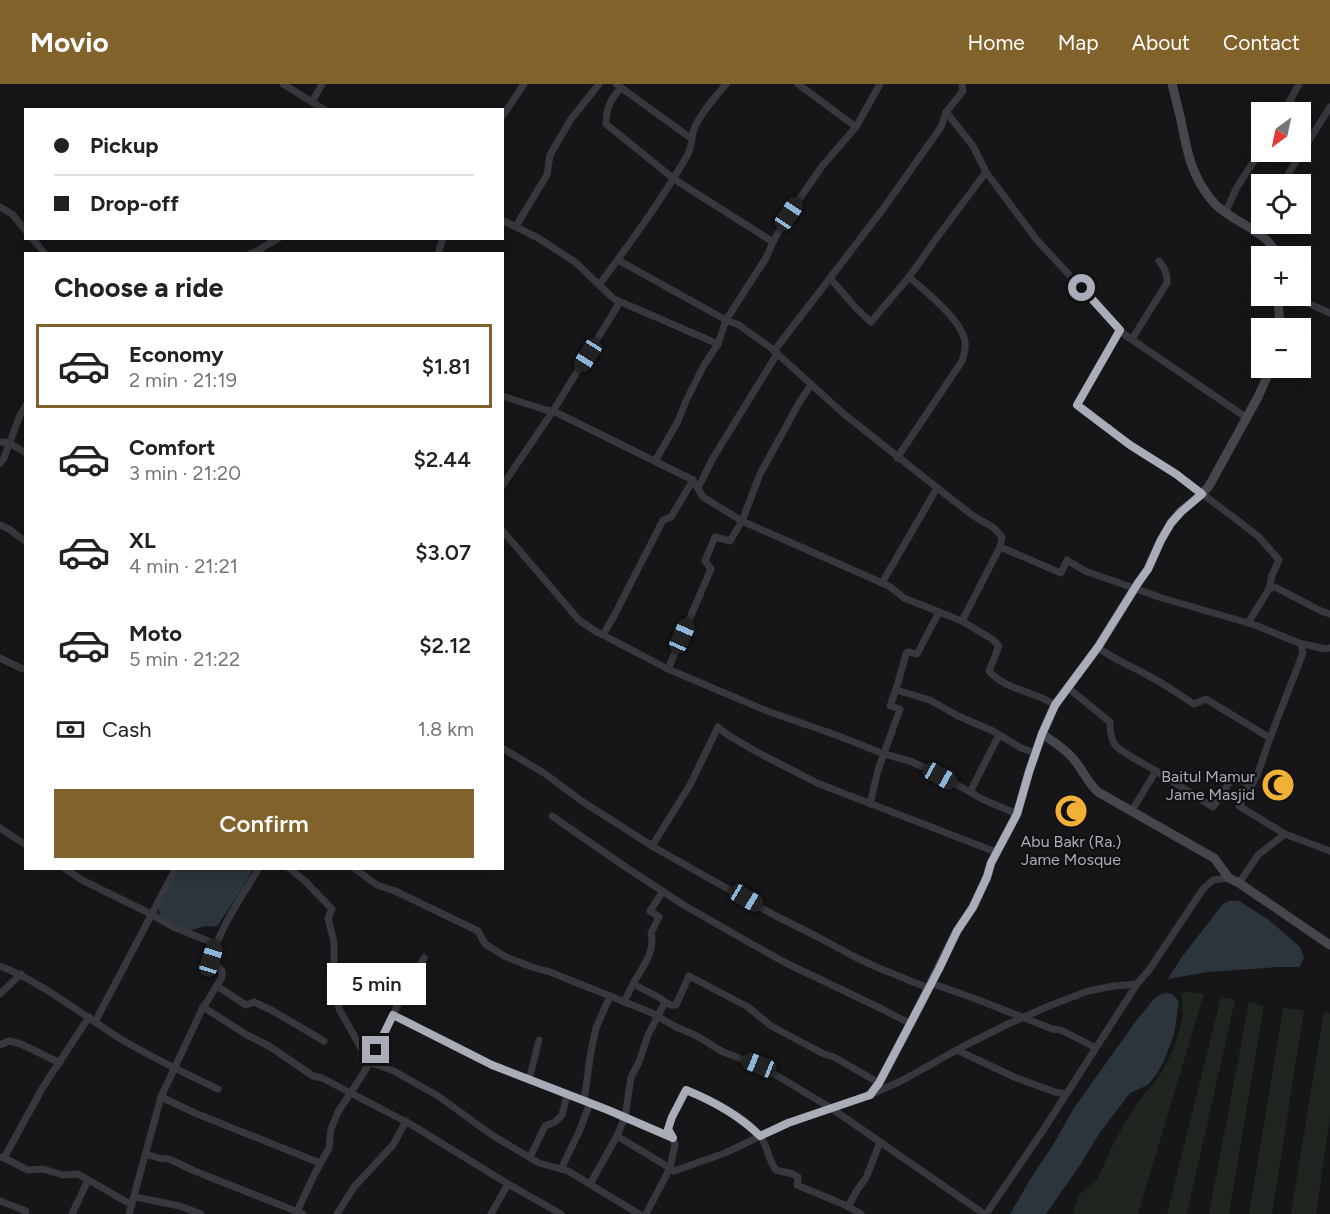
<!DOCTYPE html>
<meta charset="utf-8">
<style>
:root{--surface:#fff;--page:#f6f6f6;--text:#222;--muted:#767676;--line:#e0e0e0;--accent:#80622a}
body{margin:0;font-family:Figtree,sans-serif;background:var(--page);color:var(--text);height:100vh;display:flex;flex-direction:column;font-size:22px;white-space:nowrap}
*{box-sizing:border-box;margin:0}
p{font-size:20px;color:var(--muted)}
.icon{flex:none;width:33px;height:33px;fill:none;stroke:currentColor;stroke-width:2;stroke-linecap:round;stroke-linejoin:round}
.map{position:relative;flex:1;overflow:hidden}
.sheet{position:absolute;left:24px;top:168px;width:480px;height:618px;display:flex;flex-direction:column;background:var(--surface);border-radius:0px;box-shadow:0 3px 15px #0003}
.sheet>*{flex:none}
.hud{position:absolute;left:24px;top:24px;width:480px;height:132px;border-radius:0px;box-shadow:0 3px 15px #0003;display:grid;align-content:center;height:132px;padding:0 30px;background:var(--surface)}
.needle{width:39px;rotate:213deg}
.tools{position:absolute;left:1251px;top:18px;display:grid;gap:12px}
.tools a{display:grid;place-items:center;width:60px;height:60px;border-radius:0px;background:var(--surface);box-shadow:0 3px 15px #0003;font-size:30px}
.end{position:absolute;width:27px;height:27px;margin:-14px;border:8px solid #a8adb8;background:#111;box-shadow:0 0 0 3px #111}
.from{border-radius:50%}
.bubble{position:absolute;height:42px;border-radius:0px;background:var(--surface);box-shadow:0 3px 15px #0003;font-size:20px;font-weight:600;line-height:42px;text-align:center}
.car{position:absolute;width:18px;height:36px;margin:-18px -9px;border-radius:8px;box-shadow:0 0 4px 2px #0007;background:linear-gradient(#222 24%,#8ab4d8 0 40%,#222 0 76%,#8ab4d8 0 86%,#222 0)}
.hud b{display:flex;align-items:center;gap:21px;height:57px;font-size:22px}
.hud b+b{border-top:2px solid var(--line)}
.hud i{width:15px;height:15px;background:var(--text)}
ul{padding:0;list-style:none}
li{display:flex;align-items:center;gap:18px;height:84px;margin:0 12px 9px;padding:0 18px;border:3px solid transparent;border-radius:0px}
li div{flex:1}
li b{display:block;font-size:22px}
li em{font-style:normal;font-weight:600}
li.on{border-color:var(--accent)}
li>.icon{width:54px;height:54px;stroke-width:1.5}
h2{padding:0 30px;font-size:27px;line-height:72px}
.pay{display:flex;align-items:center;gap:15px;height:66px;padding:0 30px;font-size:22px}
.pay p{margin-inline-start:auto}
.button{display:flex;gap:12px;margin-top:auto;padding:12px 30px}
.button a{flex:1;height:69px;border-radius:0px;background:var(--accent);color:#fff;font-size:24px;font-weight:600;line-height:69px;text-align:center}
header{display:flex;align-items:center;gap:36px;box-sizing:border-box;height:84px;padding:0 30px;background:var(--accent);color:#fff}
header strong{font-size:28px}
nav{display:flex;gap:33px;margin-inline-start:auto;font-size:21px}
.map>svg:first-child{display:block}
.green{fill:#1e261f}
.water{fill:#2c353c}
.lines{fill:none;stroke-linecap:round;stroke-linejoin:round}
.street{stroke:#37383d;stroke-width:7}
.secondary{stroke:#45474d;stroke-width:9}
.route{stroke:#a8adb8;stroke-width:8}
.labels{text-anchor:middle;stroke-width:4.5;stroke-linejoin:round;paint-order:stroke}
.poi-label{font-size:16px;fill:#a8adb8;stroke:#111113;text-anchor:end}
</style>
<header>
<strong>Movio</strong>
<nav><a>Home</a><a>Map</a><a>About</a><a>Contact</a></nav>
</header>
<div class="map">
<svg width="1330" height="1130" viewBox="0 0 1330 1130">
<rect width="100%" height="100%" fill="#161618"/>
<g class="green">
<polygon points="1192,908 1204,910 1138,1130 1073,1130 1079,1111 1097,1096 1114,1058 1137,1019 1160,991 1174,964 1183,933 1181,909"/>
<polygon points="1221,913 1235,916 1187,1130 1167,1130"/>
<polygon points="1249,918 1264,922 1229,1130 1209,1130"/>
<polygon points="1283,924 1304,926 1272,1130 1249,1130"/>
<polygon points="1324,928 1330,929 1330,1032 1316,1130 1291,1130"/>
</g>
<g class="water">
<path d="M180,785H253L240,808L218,841L214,843C202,840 201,845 191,846C185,846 178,842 173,839C167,837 160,834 159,827C156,818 174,793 180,785Z"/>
<polygon points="1229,817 1239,817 1269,836 1300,863 1304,874 1299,883 1278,883 1208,888 1168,895 1181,874 1223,820"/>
<polygon points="1165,909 1172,910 1179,918 1174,951 1164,977 1158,988 1148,1001 1130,1009 1099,1050 1080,1081 1046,1130 1010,1130 1031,1094 1053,1061 1074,1024 1136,937 1154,915 1159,911"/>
</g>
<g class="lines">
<g class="street">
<polyline points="283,0 325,26"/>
<polyline points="616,0 692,55"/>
<polyline points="798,0 856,43"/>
<path d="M621,4C610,15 606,25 606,40L674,95L773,158"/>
<polyline points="312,18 322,0"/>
<polyline points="1284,28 1299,0"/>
<polyline points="502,33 524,0"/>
<polyline points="986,88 1036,155 1125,251 1247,334"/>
<polyline points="1282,100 1330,23"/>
<polyline points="0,123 12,130 26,147"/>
<polyline points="1225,129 1237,103 1262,65"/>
<polyline points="502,136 538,154 575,178 614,215 718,260"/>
<polyline points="516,142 547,91 550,71 571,35 599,0"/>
<polyline points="1253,147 1262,133"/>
<polyline points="32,154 45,170"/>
<polyline points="249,170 255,168 279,154"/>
<polyline points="438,170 443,154"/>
<polyline points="618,176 726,236 739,241 771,264 844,330 945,410 972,431 994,444 1002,453 1000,463 962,537"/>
<polyline points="830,194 856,224 871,238 909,193 936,155 986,88 973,62 946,28"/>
<path d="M599,201C630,159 661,117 687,72C692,64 691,54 694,45C701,28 715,14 726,0"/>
<polyline points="1292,212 1330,229"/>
<polyline points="1120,246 1077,321 1091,330 1096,336 1130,361 1176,390 1241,439 1259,453 1279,476 1272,491 1269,505"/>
<path d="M1132,255L1167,199C1168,192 1164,182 1159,177"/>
<polyline points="774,267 883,125 941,43 946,28 963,7 962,0"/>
<polyline points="811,301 800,317 760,390 742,437 730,457 715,453 705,477 711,485 668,585 767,627 836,651 884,670 910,677 930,686 970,708"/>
<path d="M502,312L546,326L553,327L693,396L703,413L742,437L889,502L904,514L962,537L992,555L999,562L989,587C1005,606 1035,607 1055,621"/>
<polyline points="0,358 9,359 26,369"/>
<path d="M897,374L962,277C964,271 966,265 965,258C962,236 926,208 909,193"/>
<polyline points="655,377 677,339 686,317 704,281 718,260 726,236 766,174 773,158 789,130 823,81 856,43 880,0"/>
<polyline points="0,379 4,374 20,331 26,321"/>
<polyline points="502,402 553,327 620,218"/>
<polyline points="698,404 713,374 777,270"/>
<polyline points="0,441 9,445 26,458"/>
<polyline points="502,446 579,536 595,547 603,551 614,532 663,436 671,433 693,396"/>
<polyline points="1000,463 1061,489 1067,476 1085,487 1162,514 1255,541 1299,559 1325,565 1330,564"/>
<polyline points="882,499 937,404"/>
<polyline points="1248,539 1269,505 1275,503 1321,527 1330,530"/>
<polyline points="603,551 668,585"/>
<path d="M1098,563C1113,576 1132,582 1149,592C1165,600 1179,611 1194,620L1206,615L1270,654L1257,692L1239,722L1285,750L1258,771L1239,799"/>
<polyline points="0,574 23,585 26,584"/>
<path d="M1067,603L1110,638C1110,644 1111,655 1115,661C1119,667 1148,682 1156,687L1131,728"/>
<polyline points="896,606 930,616 958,632 993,647 1021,664 1035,669"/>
<polyline points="999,651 970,708 982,715 1017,730"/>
<polyline points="1270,654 1303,569 1301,560"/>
<polyline points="502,664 544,689 583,718 657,765 776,832 816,852 853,872 874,882 928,904"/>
<polyline points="1156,687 1213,723 1234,692 1251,702"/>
<path d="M870,720L878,686L900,625L890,622C897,605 901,587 906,570L908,568L917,570L939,528"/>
<polyline points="552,732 627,784 682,820 750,859 786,879 882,925 903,936 911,939"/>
<polyline points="0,744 26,761"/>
<polyline points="1285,750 1330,767"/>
<polyline points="652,762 690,701 718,643 728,651 755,667 817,699 996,768"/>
<polyline points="64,784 82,796 151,830 173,843 216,860"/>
<polyline points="289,784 305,797 332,825 328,834 334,858 334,890 339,925 369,978 394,987 438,1012 492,1051 539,1079 568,1087 639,1130"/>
<polyline points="354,784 377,801 395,807 478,847 485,860 506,873 532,883 550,888 652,929 676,943 697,952 723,968 759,981 831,1024 984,1130"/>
<path d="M0,882C43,899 80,929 119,954C151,973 184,989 218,1005"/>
<polyline points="931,899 976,915 1052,945 1061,946 1096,964"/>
<path d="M633,900C641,885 656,868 651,849L659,833L650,827L663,807"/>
<polyline points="217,902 246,921 254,918 273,927 324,957"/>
<polyline points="0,910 21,890"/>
<polyline points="624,918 633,900 660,914 665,918 671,921 676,921 689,892 748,923 771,942 824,970 834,973 879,999"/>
<polyline points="203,923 247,951 269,962 313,992 322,994 412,1041 508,1100 561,1130"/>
<polyline points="393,931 492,981 625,1033 673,1054"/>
<polyline points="95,938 176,784"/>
<polyline points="0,961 9,957 21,960 60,979"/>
<polyline points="957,966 1014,993 1055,1008 1066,1010"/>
<polyline points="529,996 539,956"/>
<polyline points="161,1013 195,1029 320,1079"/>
<polyline points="584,1017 591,967 596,944 610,912"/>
<path d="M617,1052L670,1084L675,1060L668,1045L672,1033L686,1006C708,1015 750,1034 762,1055C768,1065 769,1077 776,1086L793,1090L798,1093L797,1101L845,1121L861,1130"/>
<polyline points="145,1070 159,1074 169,1075 197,1088 303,1130"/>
<polyline points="0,1073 4,1074 28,1086 43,1085 63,1091 78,1090 132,1121"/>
<polyline points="530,1073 545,1042 555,1038 562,1031 567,1011"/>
<polyline points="4,1074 43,1003 89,933"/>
<polyline points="561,1085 579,1048 590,1019"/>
<polyline points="590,1100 617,1052 625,1033 631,993 639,978 648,951 665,918"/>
<polyline points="135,1113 180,1122 201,1130"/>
<polyline points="0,1117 26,1127 25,1130"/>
<polyline points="848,1123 857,1106 866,1094 880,1058"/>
<polyline points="72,1130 88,1096"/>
<path d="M129,1130L161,1013L203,923L205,921L222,893V887L211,875C221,842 241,814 259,784"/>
<polyline points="296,1130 314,1091 329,1064 331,1045 338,1028 363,990 382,955 405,905 424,874"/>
<polyline points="337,1130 354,1103 393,1061 406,1037"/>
<polyline points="491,1130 508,1100"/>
<polyline points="646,1130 670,1084 674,1087 725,1069 788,1039 870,1011 903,996 962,963 1008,940 1049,922 1088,907 1114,902 1137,900 1149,886 1203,805 1213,796 1229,794"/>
<polyline points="986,1130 1042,1048 1137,900"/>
</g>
<g class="secondary">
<path d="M1172,0C1175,12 1178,24 1181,36C1187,68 1192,95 1215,120C1233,139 1268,146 1277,172"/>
<polyline points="1278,212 1280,244"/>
<path d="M1042,650C1053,657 1067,666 1075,677C1084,688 1088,699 1098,708L1214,774L1229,794L1239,799L1330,861"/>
<polyline points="870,1011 879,999 911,939 957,847 973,823 987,793 991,779 1017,730 1029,688 1042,650 1055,621 1098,563 1138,499 1148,485 1161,456 1171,439 1181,427 1202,410 1209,402 1258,313 1271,284"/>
</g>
</g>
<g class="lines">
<path class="route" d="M376,966L393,931L492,981L608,1026L673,1054L668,1045L672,1033L686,1006C713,1017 739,1031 760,1052L788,1039L870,1011L879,999L939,885L957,847L973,823L987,793L991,779L1017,730L1029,688L1042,650L1055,621L1098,563L1138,499L1148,485L1161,456L1171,439L1181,428L1202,410L1176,390L1130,361L1077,321L1120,246L1082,204"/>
</g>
<defs>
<g id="mosque-disc" transform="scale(1.725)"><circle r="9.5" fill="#f2b134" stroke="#111113"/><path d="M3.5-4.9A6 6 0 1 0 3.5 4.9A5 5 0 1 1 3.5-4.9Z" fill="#111"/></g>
</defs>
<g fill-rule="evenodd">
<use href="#mosque-disc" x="1278" y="701"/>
<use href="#mosque-disc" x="1071" y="727"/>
</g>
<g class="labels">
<g class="poi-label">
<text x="1255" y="698">Baitul Mamur<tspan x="1255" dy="18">Jame Masjid</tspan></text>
<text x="1071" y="763" text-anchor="middle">Abu Bakr (Ra.)<tspan x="1071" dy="18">Jame Mosque</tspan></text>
</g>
</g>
</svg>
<div class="tools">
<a><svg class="needle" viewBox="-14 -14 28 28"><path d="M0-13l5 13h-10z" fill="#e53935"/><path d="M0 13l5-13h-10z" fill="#767676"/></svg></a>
<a><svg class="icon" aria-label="locate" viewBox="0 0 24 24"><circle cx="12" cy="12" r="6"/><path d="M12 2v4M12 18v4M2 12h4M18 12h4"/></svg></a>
<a>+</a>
<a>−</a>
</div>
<i class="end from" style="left:1082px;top:204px"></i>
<i class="end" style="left:376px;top:966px"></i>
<div class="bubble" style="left:327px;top:879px;width:99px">5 min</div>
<i class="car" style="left:789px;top:130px;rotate:34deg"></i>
<i class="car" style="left:588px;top:271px;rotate:212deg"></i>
<i class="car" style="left:682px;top:552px;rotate:24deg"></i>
<i class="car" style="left:940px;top:692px;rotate:119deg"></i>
<i class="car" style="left:746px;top:814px;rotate:121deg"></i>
<i class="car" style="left:211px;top:875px;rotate:17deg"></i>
<i class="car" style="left:759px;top:981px;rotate:292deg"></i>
<div class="hud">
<b><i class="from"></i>Pickup</b>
<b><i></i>Drop-off</b>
</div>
<section class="sheet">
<h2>Choose a ride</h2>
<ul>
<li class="on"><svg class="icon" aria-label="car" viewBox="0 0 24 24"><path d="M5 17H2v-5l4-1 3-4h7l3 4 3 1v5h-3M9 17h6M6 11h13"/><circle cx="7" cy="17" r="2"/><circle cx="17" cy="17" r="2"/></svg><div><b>Economy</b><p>2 min · 21:19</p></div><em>$1.81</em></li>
<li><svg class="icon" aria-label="car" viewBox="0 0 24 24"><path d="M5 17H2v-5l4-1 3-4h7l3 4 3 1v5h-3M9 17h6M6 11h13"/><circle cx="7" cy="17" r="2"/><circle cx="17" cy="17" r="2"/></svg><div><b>Comfort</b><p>3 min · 21:20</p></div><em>$2.44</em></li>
<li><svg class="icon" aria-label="car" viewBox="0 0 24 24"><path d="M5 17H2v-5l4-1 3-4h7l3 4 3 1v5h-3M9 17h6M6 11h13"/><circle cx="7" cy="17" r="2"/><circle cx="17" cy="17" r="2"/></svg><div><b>XL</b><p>4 min · 21:21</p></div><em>$3.07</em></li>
<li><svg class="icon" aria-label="car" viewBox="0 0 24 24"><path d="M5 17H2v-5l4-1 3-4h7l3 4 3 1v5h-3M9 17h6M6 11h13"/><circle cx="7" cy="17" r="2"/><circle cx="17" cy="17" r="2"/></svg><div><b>Moto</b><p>5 min · 21:22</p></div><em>$2.12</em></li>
</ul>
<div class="pay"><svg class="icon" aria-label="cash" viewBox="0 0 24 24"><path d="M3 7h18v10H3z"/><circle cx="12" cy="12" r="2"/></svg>Cash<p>1.8 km</p></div>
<div class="button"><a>Confirm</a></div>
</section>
</div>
